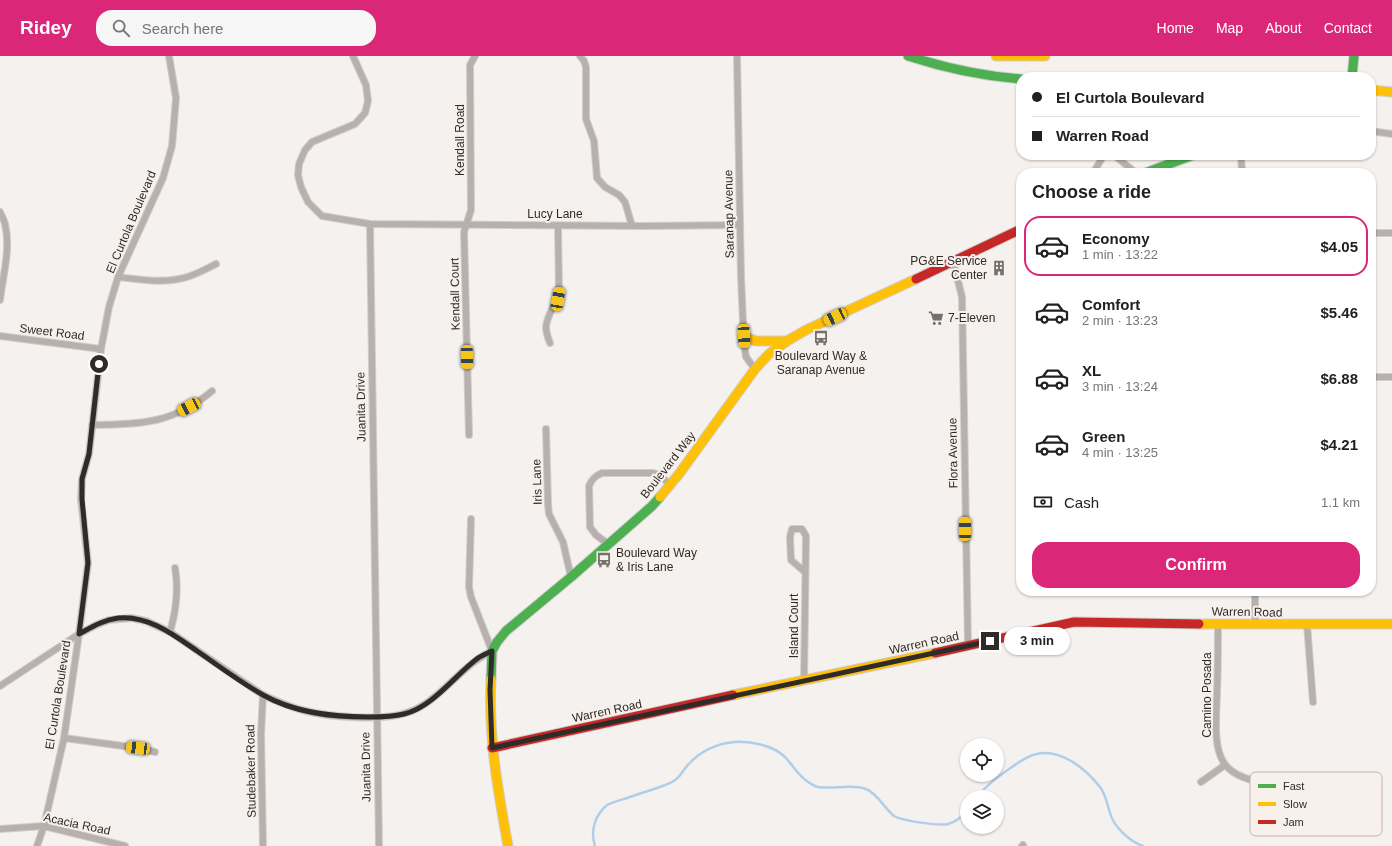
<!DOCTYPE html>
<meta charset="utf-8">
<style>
:root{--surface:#fff;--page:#f6f6f6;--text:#202124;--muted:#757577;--line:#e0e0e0;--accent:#db2777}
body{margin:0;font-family:Arial,sans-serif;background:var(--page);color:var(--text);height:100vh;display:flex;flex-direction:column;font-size:15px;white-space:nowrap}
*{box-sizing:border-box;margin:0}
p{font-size:13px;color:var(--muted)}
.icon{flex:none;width:22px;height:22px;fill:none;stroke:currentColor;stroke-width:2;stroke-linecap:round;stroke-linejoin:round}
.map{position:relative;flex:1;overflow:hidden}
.panel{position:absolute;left:1016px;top:112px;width:360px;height:428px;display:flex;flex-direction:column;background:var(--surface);border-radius:16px;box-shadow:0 1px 3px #0004}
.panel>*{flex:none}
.guide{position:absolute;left:1016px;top:16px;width:360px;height:88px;border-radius:16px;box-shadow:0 1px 3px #0004;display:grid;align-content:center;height:88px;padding:0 16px;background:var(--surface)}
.buttons{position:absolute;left:960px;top:682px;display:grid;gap:8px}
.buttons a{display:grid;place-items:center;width:44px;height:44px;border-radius:50%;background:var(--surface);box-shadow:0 1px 3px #0004;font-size:20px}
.end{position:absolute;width:18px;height:18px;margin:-9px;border:5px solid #2e2b29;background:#fff;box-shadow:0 0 0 2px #fff}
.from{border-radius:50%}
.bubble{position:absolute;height:28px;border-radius:14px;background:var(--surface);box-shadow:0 1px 3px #0004;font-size:13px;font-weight:700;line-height:28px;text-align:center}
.car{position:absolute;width:12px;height:24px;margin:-12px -6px;border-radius:5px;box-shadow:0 0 3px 1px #0007;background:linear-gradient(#f5c518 24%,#345 0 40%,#f5c518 0 76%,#345 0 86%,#f5c518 0)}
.guide b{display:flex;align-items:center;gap:14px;height:38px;font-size:15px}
.guide b+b{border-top:1px solid var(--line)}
.guide i{width:10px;height:10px;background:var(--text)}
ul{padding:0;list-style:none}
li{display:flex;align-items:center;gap:12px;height:60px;margin:0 8px 6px;padding:0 8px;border:2px solid transparent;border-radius:16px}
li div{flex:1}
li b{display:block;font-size:15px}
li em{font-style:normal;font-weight:700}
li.on{border-color:var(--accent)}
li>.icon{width:36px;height:36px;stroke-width:1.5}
h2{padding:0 16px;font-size:18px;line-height:48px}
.pay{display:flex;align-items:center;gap:10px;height:44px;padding:0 16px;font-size:15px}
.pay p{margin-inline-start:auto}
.action{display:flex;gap:8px;margin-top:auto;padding:8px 16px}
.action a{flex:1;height:46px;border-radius:16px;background:var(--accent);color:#fff;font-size:16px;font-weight:700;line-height:46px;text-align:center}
header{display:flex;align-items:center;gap:24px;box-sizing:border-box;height:56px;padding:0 20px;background:var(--accent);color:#fff}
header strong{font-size:19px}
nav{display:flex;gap:22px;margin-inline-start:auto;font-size:14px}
.search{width:280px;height:36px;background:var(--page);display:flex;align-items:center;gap:10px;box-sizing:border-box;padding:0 14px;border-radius:16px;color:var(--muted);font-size:15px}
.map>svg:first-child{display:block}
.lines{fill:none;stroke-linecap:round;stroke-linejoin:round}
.stream{stroke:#afcee9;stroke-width:2.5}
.street-casing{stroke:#d0cdcb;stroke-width:8}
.fast-casing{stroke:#d0cdcb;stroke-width:11}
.slow-casing{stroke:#d0cdcb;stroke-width:11}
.jam-casing{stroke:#d0cdcb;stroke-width:11}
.street{stroke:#b8b0ad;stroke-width:6}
.fast{stroke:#4caf50;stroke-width:9}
.slow{stroke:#ffc107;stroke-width:9}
.jam{stroke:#c62828;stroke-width:9}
.route{stroke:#2e2b29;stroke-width:5}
.labels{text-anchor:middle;stroke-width:4;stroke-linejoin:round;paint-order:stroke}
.street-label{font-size:12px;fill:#2e2b29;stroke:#f8f0eb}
.poi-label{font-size:12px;fill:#2e2b29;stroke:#f8f0eb;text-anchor:start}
.key{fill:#f8f0eb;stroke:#bbb5b1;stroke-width:1}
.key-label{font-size:11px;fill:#2e2b29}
</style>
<header>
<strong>Ridey</strong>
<div class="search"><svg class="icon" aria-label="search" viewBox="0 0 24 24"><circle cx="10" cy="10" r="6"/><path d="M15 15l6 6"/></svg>Search here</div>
<nav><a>Home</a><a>Map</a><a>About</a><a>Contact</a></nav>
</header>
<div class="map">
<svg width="1392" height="790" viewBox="0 0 1392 790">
<rect width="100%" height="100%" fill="#f5f1ee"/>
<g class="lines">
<g class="stream">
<path d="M977,741C988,728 995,723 1009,713C1016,708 1025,702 1033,699C1058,690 1085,712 1100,731C1106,739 1107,748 1110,757C1114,771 1129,785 1143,790"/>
<path d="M595,790C590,775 595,759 607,749C614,745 625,743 633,740C643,736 668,730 675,724C680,721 683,714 687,710C699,696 715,688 734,686C750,685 773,689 785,701C795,712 801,724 815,730C826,735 851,727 866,733C876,736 886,754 894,760C902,765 939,770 948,768C956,766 962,761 967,754"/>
</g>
<g class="street-casing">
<g id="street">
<polyline points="353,0 366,29 368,45 365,57 355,68 312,86 305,94 299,108 298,119 301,131 308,146 322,160 370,168 644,170 740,169"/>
<polyline points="580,0 584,5 586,11 586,63 594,85 597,122 605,131 619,139 625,146 632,170"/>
<polyline points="737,0 741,221 744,288 746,301 755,313"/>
<polyline points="1371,75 1392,78"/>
<polyline points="1114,99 1136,117"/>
<polyline points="1241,99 1242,117"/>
<polyline points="1093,117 1104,99"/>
<path d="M0,156C2,160 4,164 5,168C11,191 3,220 0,244"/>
<polyline points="370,168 379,790"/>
<polyline points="1371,177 1392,177"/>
<polyline points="953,205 962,241 968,590"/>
<path d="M118,221C141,224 168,228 190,220C199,217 208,212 216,208"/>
<polyline points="0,280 101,293"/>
<path d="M550,287C548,282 546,276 546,271C547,258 557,247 559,235L558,170"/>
<polyline points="1371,321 1392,321"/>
<path d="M92,369C141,368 173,368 212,335"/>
<polyline points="546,373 548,448 549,458 563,486 571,521"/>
<polyline points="469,379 464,176 471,154 470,9 475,0"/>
<path d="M608,488L596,479L590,471L589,430C592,423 595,420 602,417H653L660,419L670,429"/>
<polyline points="1255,535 1255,569"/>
<path d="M1218,568C1218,590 1218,612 1217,635C1217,656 1212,689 1224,707C1236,725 1272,730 1292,728"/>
<polyline points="1307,568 1313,646"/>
<path d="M170,576C176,555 179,534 175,512"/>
<polyline points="804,624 806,480 802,473 792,473 790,481 791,504 805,516"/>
<path d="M0,630L79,578L96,569L109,564L131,562L146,565L170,576L263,639C277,645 291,652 306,655C330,661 382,665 406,657C413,655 419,652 425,648C449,632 466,607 492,595L471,541L469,531L471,463"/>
<polyline points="64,682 138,692 155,696"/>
<polyline points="1201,726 1225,709"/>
<polyline points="0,773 44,770 125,790"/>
<polyline points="37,790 44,770 64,682 79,578 88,507 81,443 82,423 89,398 101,293 109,251 118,221 163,122 172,90 176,42 169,0"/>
<polyline points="263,790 261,678 263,639"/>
<polyline points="1022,790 1023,789"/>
</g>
</g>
<g class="fast-casing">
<g id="fast">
<path d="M908,0C945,12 982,20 1021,23"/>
<polyline points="1352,21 1354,0"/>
<polyline points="1145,117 1193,99"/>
<polyline points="491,623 492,595 497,586 506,575 571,521 652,450 660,441"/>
</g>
</g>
<g class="slow-casing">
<g id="slow">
<polyline points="996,0 1045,0"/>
<polyline points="1371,34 1392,36"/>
<polyline points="743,280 756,285 787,285"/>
<polyline points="660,441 679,418 755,313 769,298 787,285 806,274 916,223"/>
<polyline points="1199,568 1392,568"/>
<path d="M491,623C488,680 498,735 508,790"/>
<polyline points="733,639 935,597"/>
</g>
</g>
<g class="jam-casing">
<g id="jam">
<polyline points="916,223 1021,173"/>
<polyline points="935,597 1074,566 1199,568"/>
<polyline points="492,692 733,639"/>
</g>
</g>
<use href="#street" class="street"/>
<use href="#fast" class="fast"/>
<use href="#slow" class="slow"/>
<use href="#jam" class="jam"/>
</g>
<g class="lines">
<path class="route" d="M99,308L89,398L82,423V443L88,507L79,578C92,571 103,564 118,562C148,559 174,579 197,595C219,610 240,626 263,639C295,657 332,661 368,661C380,661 392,661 404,658C433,651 455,619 478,602C482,599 488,597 492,595L490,634L492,692L990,585"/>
</g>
<defs>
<g id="building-bare" transform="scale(1.2)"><path d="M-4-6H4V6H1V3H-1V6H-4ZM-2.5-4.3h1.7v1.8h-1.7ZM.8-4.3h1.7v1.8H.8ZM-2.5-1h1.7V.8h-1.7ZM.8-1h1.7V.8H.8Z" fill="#74706e" stroke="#f8f0eb" stroke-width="2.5" paint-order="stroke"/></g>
<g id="supermarket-bare" transform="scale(1.2)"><path d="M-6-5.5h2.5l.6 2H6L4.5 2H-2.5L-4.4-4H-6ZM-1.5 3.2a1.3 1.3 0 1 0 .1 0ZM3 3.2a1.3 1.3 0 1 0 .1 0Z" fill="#74706e" stroke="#f8f0eb" stroke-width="2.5" paint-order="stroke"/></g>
<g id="bus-bare" transform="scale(1.2)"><path d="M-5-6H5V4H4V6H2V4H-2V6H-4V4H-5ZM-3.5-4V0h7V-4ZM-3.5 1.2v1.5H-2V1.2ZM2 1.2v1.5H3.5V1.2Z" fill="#74706e" stroke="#f8f0eb" stroke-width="2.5" paint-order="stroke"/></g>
</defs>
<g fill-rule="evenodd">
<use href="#building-bare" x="999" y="212"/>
<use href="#supermarket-bare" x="936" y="262"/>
<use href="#bus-bare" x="821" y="282"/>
<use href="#bus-bare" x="604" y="504"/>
</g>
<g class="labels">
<g class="street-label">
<text transform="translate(460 84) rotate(-90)" y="4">Kendall Road</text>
<text x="555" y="162">Lucy Lane</text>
<text transform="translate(729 158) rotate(-91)" y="4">Saranap Avenue</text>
<text transform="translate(131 166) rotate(-67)" y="4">El Curtola Boulevard</text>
<text transform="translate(455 238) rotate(-91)" y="4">Kendall Court</text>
<text transform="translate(52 276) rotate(7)" y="4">Sweet Road</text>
<text transform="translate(361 351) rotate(-91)" y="4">Juanita Drive</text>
<text transform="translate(953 397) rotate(-91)" y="4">Flora Avenue</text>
<text transform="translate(668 409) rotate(-52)" y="4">Boulevard Way</text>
<text transform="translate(537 426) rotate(-92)" y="4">Iris Lane</text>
<text transform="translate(1247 556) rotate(1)" y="4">Warren Road</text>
<text transform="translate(794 570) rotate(-90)" y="4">Island Court</text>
<text transform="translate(924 587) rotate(-12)" y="4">Warren Road</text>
<text transform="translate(58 639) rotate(-81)" y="4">El Curtola Boulevard</text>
<text transform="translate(1207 639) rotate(-90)" y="4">Camino Posada</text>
<text transform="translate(607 655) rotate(-12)" y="4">Warren Road</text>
<text transform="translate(366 711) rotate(-91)" y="4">Juanita Drive</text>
<text transform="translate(251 715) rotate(-91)" y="4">Studebaker Road</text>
<text transform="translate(77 768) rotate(12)" y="4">Acacia Road</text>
</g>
<g class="poi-label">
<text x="987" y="209" text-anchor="end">PG&amp;E Service<tspan x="987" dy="14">Center</tspan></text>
<text x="948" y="266">7-Eleven</text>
<text x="821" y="304" text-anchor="middle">Boulevard Way &amp;<tspan x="821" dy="14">Saranap Avenue</tspan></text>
<text x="616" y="501">Boulevard Way<tspan x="616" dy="14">&amp; Iris Lane</tspan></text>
</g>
</g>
<rect x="1250" y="716" width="132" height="64" rx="6" class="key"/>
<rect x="1258" y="728" width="18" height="4" fill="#4caf50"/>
<rect x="1258" y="746" width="18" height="4" fill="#ffc107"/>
<rect x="1258" y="764" width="18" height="4" fill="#c62828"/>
<g class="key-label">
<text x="1283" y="734">Fast</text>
<text x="1283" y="752">Slow</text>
<text x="1283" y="770">Jam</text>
</g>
</svg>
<div class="buttons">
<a><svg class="icon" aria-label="locate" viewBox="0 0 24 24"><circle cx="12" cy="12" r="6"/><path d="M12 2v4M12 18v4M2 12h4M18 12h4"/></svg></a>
<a><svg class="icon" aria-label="layers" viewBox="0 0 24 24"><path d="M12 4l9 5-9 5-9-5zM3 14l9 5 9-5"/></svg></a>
</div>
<i class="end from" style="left:99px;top:308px"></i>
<i class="end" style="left:990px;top:585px"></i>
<div class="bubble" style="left:1004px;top:571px;width:66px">3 min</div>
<i class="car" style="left:558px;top:243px;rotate:10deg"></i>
<i class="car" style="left:835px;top:261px;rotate:245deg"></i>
<i class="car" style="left:744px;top:280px;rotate:177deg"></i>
<i class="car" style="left:467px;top:301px;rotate:179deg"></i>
<i class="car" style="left:189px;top:351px;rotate:243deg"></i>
<i class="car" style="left:965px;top:473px;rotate:0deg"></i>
<i class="car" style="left:138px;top:692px;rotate:277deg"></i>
<div class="guide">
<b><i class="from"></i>El Curtola Boulevard</b>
<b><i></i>Warren Road</b>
</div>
<section class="panel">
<h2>Choose a ride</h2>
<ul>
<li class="on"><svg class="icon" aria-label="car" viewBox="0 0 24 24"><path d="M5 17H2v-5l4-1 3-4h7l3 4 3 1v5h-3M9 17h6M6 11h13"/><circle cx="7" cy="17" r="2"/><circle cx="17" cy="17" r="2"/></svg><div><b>Economy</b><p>1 min · 13:22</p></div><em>$4.05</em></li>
<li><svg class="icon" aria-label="car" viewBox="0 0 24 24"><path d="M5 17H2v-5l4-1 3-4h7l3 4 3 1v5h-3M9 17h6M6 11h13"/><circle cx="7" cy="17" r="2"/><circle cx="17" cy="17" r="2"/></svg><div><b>Comfort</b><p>2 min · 13:23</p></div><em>$5.46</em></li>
<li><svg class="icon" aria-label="car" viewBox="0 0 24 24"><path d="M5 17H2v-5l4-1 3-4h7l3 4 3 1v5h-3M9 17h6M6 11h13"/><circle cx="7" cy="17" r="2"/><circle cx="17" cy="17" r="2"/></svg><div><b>XL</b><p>3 min · 13:24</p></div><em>$6.88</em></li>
<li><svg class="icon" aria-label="car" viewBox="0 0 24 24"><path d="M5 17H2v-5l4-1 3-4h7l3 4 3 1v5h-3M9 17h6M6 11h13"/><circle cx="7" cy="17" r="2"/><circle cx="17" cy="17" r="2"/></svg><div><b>Green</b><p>4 min · 13:25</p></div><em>$4.21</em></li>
</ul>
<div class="pay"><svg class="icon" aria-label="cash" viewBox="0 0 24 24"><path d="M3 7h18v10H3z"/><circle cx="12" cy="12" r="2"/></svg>Cash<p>1.1 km</p></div>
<div class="action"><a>Confirm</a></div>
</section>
</div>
